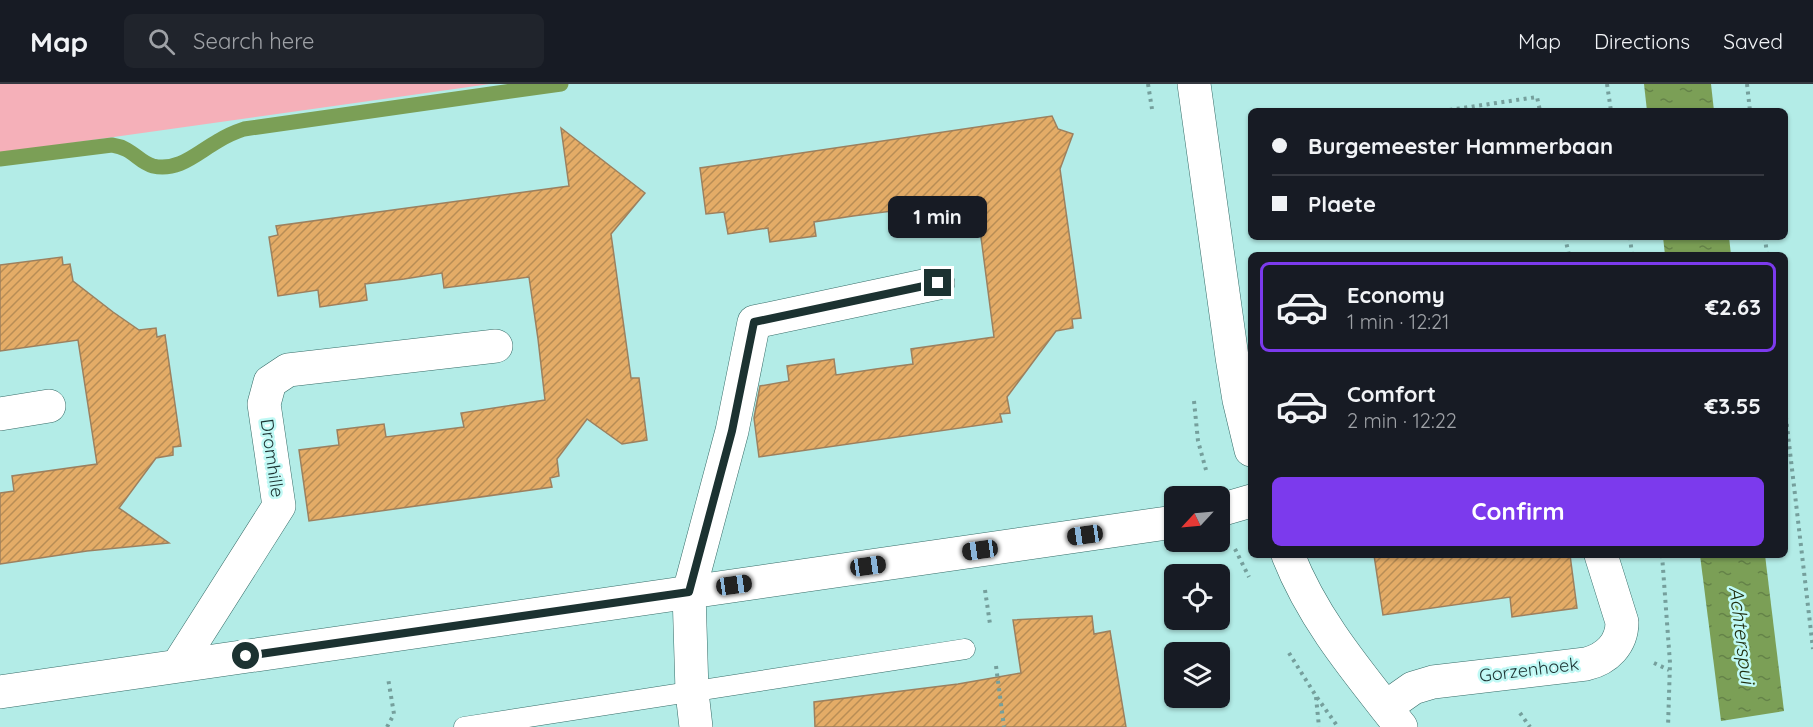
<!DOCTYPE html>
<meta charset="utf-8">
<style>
:root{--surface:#171b24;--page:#20242c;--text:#f1f3f6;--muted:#9ea1a6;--line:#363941;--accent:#7c3aed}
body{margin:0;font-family:Quicksand,sans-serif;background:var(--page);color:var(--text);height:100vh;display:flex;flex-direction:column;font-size:22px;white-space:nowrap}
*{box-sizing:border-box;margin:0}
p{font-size:20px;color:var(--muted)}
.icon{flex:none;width:33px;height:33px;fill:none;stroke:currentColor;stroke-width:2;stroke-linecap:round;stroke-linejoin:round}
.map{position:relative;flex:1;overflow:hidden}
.panel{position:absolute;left:1248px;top:168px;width:540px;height:306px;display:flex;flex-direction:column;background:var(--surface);border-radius:9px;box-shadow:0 2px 4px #0004}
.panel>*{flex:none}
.guide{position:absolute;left:1248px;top:24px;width:540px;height:132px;border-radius:9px;box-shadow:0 2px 4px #0004;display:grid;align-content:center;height:132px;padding:0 24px;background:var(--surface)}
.needle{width:39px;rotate:244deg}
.tools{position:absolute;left:1164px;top:402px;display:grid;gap:12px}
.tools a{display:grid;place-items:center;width:66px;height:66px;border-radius:9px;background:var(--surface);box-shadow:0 2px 4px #0004;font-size:30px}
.end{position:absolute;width:27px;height:27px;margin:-14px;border:8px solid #1c3231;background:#fff;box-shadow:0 0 0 3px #fff}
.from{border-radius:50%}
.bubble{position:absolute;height:42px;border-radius:9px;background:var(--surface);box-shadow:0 2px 4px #0004;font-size:20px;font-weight:700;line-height:42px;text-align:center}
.car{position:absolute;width:18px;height:36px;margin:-18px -9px;border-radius:8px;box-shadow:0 0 4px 2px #0007;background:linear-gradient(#222 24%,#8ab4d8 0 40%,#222 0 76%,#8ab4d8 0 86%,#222 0)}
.guide b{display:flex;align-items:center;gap:21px;height:57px;font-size:22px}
.guide b+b{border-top:2px solid var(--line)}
.guide i{width:15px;height:15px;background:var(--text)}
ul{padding:10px 0 0;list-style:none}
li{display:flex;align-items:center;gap:18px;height:90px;margin:0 12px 9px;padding:0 12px;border:3px solid transparent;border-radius:9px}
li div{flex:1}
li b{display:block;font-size:22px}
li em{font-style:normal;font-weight:700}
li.on{border-color:var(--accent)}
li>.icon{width:54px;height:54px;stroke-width:1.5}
.action{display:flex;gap:12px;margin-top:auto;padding:12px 24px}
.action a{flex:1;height:69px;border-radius:9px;background:var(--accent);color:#fff;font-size:24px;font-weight:700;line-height:69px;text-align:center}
header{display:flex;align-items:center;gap:36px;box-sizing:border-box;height:84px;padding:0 30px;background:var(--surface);border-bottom:2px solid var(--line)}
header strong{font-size:28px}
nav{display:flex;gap:33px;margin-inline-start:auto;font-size:21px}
.search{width:420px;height:54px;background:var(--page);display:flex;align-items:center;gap:15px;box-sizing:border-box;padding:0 21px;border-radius:9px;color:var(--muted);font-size:22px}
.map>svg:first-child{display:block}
.grass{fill:#f5b0b9}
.water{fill:url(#water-ripples)}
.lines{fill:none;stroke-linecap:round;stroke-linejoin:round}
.stream{stroke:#7b9f56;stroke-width:15}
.building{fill:url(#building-hatch);stroke:#9c805f;stroke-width:1.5}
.lane-casing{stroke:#366c68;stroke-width:21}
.street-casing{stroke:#366c68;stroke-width:34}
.secondary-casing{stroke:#366c68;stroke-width:34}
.path{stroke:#759f9c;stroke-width:4;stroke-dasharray:3 4.5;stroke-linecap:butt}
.lane{stroke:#fff;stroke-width:20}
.street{stroke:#fff;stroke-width:33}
.secondary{stroke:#fff;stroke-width:33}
.route{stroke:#1c3231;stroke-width:8}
.labels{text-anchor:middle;stroke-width:5;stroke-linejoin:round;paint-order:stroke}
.street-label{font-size:18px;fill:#1c3231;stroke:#c0f9f5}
.water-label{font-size:20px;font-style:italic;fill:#1f2e0f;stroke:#c0f9f5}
</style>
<header>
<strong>Map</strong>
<div class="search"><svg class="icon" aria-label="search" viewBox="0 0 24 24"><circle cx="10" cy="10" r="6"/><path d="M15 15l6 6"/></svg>Search here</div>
<nav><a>Map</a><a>Directions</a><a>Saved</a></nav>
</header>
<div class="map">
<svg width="1813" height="643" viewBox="0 0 1813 643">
<defs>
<pattern id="water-ripples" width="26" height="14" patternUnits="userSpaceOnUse" patternTransform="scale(1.5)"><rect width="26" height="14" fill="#7b9f56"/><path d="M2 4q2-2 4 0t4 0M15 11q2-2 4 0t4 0" fill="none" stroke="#648248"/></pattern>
<pattern id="building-hatch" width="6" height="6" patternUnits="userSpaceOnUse" patternTransform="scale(1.5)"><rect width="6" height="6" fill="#e4ac67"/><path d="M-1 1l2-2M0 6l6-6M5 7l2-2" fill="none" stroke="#b88d55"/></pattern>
</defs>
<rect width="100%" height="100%" fill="#b3ece7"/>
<polygon class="grass" points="0,0 490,0 0,69"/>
<g class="water">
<polygon points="1644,0 1711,0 1714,27 1647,27"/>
<polygon points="1663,153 1729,153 1731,171 1665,171"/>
<polygon points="1700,471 1765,471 1784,627 1721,637"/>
</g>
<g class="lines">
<path class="stream" d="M0,75L112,61C133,64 138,78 153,82C179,88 198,68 218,57C226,52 235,48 244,45L561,0"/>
</g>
<g class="building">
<polygon points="1052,32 1058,45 1073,50 1060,85 1081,234 1072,235 1073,244 1056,247 1007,313 1010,329 1000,330 1002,338 759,373 754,334 760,302 789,297 787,282 834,275 836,291 876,285 913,280 911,265 994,253 978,130 895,141 892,127 853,132 814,138 816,152 770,158 768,144 728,150 724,128 706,130 700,84"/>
<polygon points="561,44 645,109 611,150 631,294 639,294 647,356 622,360 587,335 557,375 559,392 550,394 552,403 309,437 299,366 339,361 337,346 384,340 386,353 464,343 461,329 545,316 538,255 529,193 444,204 442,189 404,195 365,200 367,216 320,223 318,206 278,212 269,153 278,151 276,142 569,102"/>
<polygon points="62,173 63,181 70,180 73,197 113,228 139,246 156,244 157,253 165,251 181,362 173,363 173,371 156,374 119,424 169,459 87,467 0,480 0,409 14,407 12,392 97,380 78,256 0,267 0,181"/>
<polygon points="1374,471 1570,471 1577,524 1512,533 1510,513 1383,531"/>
<polygon points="1092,532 1094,550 1110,547 1126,643 815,643 814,618 958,600 1021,589 1013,536"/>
</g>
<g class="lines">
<g class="lane-casing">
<polyline id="lane" points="464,643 965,565"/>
</g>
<g class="street-casing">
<g id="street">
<polyline points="0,330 49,322"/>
<polyline points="1220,426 1251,417"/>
<polyline points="178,581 279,422 264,320 270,298 288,286 496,262"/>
<polyline points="0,608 1174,438"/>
<path d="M1386,623L1413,604L1433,598L1586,580C1607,575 1622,560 1622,538L1601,471"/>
<polyline points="696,643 692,608 689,508 732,347 754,238 938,199"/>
</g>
</g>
<g class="secondary-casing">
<g id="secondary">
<polyline points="1194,0 1232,273 1239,316 1251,366"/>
<path d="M1288,471C1314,537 1358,588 1401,643"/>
</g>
</g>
<g class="path">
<polyline points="1148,0 1152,25"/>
<polyline points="1607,0 1611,27"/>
<polyline points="1747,0 1750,27"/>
<polyline points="1442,27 1537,13 1540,27"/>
<polyline points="1565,153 1569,171"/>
<polyline points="1630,153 1632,171"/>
<polyline points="1765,153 1767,171"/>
<polyline points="1194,317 1198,357 1206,386"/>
<polyline points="1785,325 1813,565"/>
<polyline points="1235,465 1249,493"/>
<polyline points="1662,471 1670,579 1668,643"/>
<polyline points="985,506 990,540"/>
<polyline points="1289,569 1316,612 1338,643"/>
<polyline points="1654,579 1669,586"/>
<polyline points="996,582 1004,643"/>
<polyline points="1316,613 1319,643"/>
<polyline points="1520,629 1530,643"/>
<polyline points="387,643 394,630 388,594"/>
</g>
<use href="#lane" class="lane"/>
<use href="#street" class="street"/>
<use href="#secondary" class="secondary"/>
</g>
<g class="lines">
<polyline class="route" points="246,572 689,508 732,347 754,238 938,199"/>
</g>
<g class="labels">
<g class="street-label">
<text transform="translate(272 374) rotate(82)" y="6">Dromhille</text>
<text transform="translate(1529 586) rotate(-7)" y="6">Gorzenhoek</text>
</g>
<g class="water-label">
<text transform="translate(1742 551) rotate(83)" y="7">Achterspui</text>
</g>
</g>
</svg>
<div class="tools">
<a><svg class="needle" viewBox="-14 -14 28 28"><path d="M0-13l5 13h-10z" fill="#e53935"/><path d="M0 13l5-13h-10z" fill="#9ea1a6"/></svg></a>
<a><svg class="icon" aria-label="locate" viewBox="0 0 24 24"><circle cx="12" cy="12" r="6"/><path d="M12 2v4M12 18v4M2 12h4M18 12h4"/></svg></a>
<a><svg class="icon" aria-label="layers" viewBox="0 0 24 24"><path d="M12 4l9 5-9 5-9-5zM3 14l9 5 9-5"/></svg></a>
</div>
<i class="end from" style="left:246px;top:572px"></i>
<i class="end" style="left:938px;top:199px"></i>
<div class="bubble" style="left:888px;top:112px;width:99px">1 min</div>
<i class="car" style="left:1085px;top:451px;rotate:262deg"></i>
<i class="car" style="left:980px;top:466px;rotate:262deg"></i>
<i class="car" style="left:868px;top:482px;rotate:82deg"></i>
<i class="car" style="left:734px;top:501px;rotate:82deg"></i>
<div class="guide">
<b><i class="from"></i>Burgemeester Hammerbaan</b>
<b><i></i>Plaete</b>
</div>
<section class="panel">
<ul>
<li class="on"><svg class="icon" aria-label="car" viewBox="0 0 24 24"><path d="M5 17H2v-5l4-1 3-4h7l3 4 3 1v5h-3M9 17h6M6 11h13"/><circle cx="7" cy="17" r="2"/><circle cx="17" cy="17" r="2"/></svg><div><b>Economy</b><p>1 min · 12:21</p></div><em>€2.63</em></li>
<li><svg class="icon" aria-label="car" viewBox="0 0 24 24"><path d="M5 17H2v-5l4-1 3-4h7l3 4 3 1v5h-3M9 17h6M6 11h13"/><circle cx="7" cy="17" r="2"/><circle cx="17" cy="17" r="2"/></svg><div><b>Comfort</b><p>2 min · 12:22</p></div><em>€3.55</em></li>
</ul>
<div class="action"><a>Confirm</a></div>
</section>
</div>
